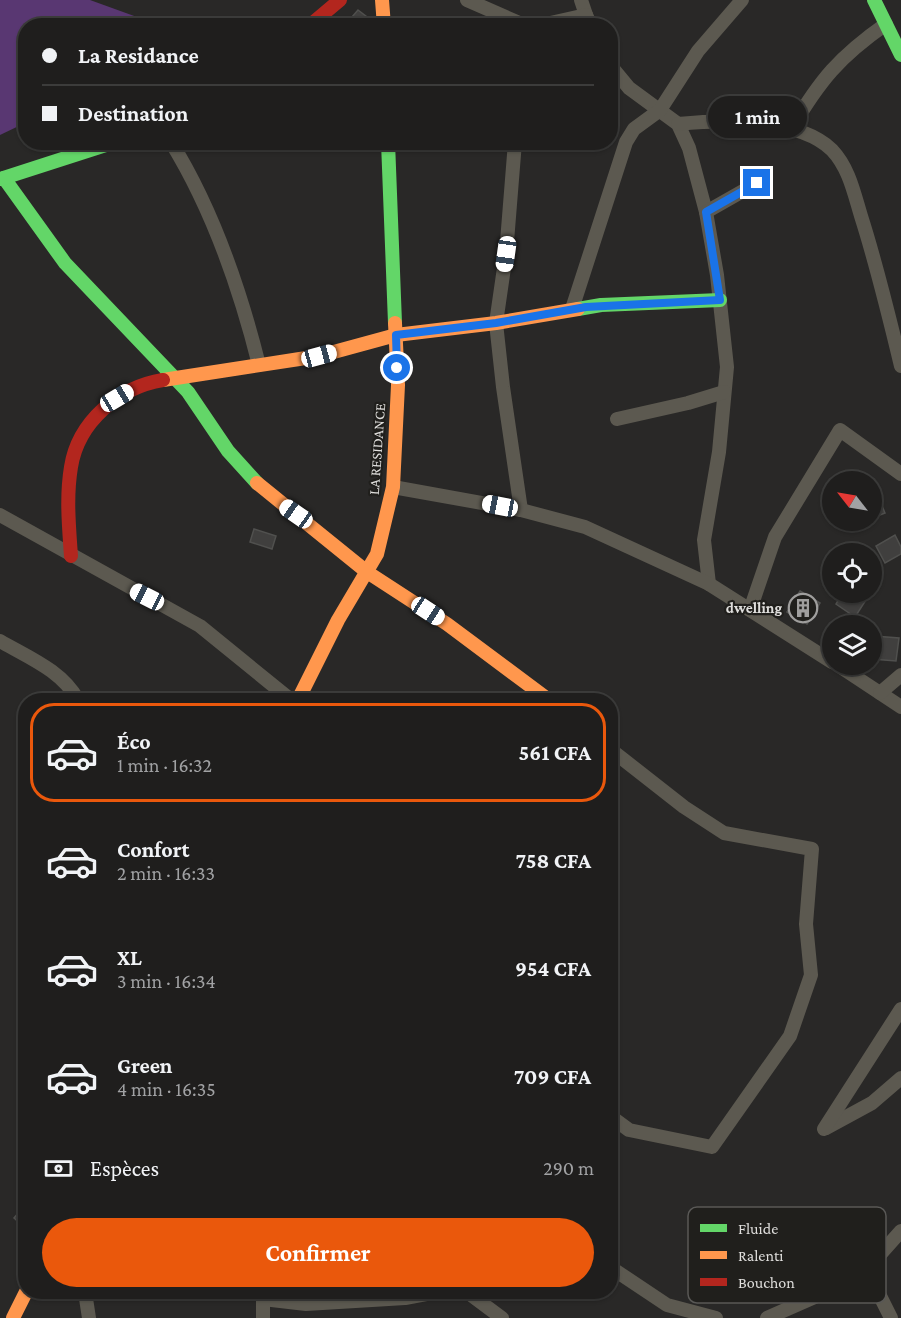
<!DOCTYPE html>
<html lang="fr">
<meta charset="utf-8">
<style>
:root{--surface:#1f1e1d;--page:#2c2b2a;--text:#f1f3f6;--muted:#a1a2a4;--line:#3c3c3b;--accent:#ea580c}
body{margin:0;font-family:"Crimson Pro",serif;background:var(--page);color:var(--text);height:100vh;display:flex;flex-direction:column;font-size:22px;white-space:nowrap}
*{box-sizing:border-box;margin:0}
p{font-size:20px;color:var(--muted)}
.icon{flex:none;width:33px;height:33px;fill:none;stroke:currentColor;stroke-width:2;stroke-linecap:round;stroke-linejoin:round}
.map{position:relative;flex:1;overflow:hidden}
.sheet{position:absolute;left:18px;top:693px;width:600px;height:606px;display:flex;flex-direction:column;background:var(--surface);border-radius:24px;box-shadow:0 2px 4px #0004,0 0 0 2px var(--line)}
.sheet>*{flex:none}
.top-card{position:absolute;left:18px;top:18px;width:600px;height:132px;border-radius:24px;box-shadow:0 2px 4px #0004,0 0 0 2px var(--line);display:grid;align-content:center;height:132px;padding:0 24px;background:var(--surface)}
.needle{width:39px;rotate:301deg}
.tools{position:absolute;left:822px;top:471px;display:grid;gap:12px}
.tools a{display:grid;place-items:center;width:60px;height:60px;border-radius:50%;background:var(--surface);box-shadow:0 2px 4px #0004,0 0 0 2px var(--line);font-size:30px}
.end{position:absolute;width:27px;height:27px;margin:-14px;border:8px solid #1a73e8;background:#fff;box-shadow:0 0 0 3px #fff}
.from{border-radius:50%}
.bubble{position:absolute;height:42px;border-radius:21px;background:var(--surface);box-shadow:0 2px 4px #0004,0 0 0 2px var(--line);font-size:20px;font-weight:700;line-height:42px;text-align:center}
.car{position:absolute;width:18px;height:36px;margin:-18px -9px;border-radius:8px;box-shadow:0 0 4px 2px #0007;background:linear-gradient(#fff 24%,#345 0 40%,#fff 0 76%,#345 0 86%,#fff 0)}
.top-card b{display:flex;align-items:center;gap:21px;height:57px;font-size:22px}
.top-card b+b{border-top:2px solid var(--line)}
.top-card i{width:15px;height:15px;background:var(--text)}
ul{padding:10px 0 0;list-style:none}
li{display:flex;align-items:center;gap:18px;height:99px;margin:0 12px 9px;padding:0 12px;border:3px solid transparent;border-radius:24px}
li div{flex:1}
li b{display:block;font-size:22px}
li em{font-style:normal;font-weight:700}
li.active{border-color:var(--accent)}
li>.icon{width:54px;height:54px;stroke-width:1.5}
.pay{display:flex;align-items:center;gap:15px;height:66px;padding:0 24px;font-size:22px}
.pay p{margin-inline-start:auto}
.primary-button{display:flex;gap:12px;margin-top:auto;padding:12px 24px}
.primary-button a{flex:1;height:69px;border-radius:36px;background:var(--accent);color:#fff;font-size:24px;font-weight:700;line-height:69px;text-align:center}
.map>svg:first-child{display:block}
.forest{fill:#593772}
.building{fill:#403f3e;stroke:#50504e;stroke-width:1.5}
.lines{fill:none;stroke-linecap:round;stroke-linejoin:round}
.street{stroke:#5c5950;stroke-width:14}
.fast{stroke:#63d668;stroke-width:14}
.slow{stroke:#ff974d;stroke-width:14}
.jam{stroke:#b3261e;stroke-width:14}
.route{stroke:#1a73e8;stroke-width:8}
.labels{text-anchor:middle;stroke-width:4.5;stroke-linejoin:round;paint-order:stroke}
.street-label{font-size:15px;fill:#dfdedc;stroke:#201f1c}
.poi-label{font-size:15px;font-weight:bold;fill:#dfdedc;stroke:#201f1c;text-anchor:end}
.key{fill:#201f1c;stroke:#595856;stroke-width:1.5}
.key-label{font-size:16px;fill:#dfdedc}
</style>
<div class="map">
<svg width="901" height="1318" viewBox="0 0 901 1318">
<rect width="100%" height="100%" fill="#292827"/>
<polygon class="forest" points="0,0 90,0 159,25 26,26 25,123 0,135"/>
<g class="building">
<polygon points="358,10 367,17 361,25 352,17"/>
<polygon points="872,482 885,513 872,518"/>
<polygon points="254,529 276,536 272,549 250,542"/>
<polygon points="895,535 901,547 901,554 885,563 876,546"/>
<polygon points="800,591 820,603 807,624 787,612"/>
<polygon points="843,592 855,592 866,600 855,617 836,604"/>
<polygon points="874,636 899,638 896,661 872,659"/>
<polygon points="26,1204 26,1229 14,1218"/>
</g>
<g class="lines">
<g class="street">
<polyline points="467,0 526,26"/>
<polyline points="581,0 586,15"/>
<polyline points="537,26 586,15 591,26"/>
<polyline points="610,65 629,88 678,124 689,148 706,212 717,275 727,367 719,452 704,540 709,584"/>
<path d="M678,124C721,120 798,117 832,150C849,168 854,193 861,216C877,266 889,316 901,366"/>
<path d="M791,129C820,80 839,57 886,24"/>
<path d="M171,142C213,210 240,289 259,365"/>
<polyline points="515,142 506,254 496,323 503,387 521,510"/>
<polyline points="706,212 757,183"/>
<polyline points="572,309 626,142 634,129 660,110 698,51 742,0"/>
<polyline points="617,419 688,403 724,392"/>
<polyline points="393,487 521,510 585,527 709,584 832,662"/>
<polyline points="0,515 200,626 291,700"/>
<polyline points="750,610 775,537 840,430 901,474"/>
<path d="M0,641C29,658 61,670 78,700"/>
<polyline points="836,664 901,707"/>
<polyline points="880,693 901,675"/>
<polyline points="610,749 684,807 724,833 812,849 806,924 811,975 790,1036 712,1147 629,1130 610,1116"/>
<polyline points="826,1128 872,1103 901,1078"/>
<polyline points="824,1129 901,1009"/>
<polyline points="610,1267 667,1305 716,1318"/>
<polyline points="860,1277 869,1274 891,1318"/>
<polyline points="85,1292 89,1318"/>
<polyline points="467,1292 502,1318"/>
<polyline points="263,1299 306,1304 405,1298 437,1292"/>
<polyline points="263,1318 263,1292"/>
<polyline points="767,1318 860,1277 901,1231"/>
</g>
<g class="fast">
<polyline points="874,0 901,55"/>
<polyline points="388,142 395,323"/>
<polyline points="4,178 65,263 188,392 228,451 257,483"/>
<polyline points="0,179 115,142"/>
<polyline points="578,309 601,305 720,300"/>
</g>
<g class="slow">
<polyline points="382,0 384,26"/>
<polyline points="163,380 319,356 396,335 496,323 578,309"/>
<polyline points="257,483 367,572 447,624 549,700"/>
<polyline points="298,700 338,620 377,554 393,487 398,385 395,323"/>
<polyline points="13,1318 26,1292"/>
</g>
<g class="jam">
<polyline points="309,26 340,0"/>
<path d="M71,556C69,527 66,497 71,467C78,422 119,387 163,380"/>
</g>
</g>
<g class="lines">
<polyline class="route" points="397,368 396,335 496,323 586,307 720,300 706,212 757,183"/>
</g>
<defs>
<g id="building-ring" transform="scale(1.5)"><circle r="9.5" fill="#201f1c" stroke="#9f9e9d" stroke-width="1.5"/><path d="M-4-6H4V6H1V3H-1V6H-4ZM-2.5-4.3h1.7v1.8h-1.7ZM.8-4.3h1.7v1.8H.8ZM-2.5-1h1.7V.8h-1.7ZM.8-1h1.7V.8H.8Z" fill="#9f9e9d"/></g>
</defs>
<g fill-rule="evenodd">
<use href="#building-ring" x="803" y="608"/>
</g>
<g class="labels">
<g class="street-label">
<text transform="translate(377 449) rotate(-86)" y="5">LA RESIDANCE</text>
</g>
<g class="poi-label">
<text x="782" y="613">dwelling</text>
</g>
</g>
<rect x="688" y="1207" width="198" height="96" rx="9" class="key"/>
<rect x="700" y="1224" width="27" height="8" fill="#63d668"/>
<rect x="700" y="1251" width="27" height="8" fill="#ff974d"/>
<rect x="700" y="1278" width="27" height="8" fill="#b3261e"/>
<g class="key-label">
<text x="738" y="1234">Fluide</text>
<text x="738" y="1261">Ralenti</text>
<text x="738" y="1288">Bouchon</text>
</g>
</svg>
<div class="tools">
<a><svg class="needle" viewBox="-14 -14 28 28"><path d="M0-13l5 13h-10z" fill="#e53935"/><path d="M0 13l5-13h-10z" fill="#a1a2a4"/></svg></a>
<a><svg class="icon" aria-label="locate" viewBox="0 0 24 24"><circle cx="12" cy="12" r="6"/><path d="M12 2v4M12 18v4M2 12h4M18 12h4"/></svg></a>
<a><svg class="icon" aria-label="layers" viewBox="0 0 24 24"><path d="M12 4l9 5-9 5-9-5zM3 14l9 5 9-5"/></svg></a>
</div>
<i class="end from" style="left:397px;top:368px"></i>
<i class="end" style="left:757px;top:183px"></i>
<div class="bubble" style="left:708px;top:96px;width:99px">1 min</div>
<i class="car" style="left:506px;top:254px;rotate:188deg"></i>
<i class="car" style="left:319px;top:356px;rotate:75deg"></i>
<i class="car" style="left:117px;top:398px;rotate:59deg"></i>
<i class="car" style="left:500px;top:506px;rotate:281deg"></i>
<i class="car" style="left:296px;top:514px;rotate:305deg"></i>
<i class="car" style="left:147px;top:597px;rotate:297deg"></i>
<i class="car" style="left:428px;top:611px;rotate:123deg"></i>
<div class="top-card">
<b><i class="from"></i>La Residance</b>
<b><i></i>Destination</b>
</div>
<section class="sheet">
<ul>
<li class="active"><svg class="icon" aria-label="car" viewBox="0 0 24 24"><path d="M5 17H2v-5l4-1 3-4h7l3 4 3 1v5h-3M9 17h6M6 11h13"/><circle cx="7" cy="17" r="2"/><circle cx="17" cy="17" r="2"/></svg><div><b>Éco</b><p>1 min · 16:32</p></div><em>561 CFA</em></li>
<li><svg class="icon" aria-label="car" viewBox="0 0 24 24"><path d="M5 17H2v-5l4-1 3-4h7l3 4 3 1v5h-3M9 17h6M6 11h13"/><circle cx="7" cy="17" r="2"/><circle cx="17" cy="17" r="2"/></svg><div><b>Confort</b><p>2 min · 16:33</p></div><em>758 CFA</em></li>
<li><svg class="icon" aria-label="car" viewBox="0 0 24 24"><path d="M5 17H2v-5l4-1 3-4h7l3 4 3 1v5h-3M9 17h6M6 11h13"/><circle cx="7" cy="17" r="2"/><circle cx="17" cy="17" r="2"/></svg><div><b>XL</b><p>3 min · 16:34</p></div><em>954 CFA</em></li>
<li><svg class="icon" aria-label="car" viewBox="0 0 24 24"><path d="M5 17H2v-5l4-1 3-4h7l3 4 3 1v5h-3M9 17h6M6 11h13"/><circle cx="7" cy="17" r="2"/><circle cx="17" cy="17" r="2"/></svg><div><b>Green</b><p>4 min · 16:35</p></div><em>709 CFA</em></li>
</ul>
<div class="pay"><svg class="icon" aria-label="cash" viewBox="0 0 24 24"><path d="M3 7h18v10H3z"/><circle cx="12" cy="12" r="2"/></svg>Espèces<p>290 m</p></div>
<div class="primary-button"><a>Confirmer</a></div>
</section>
</div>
